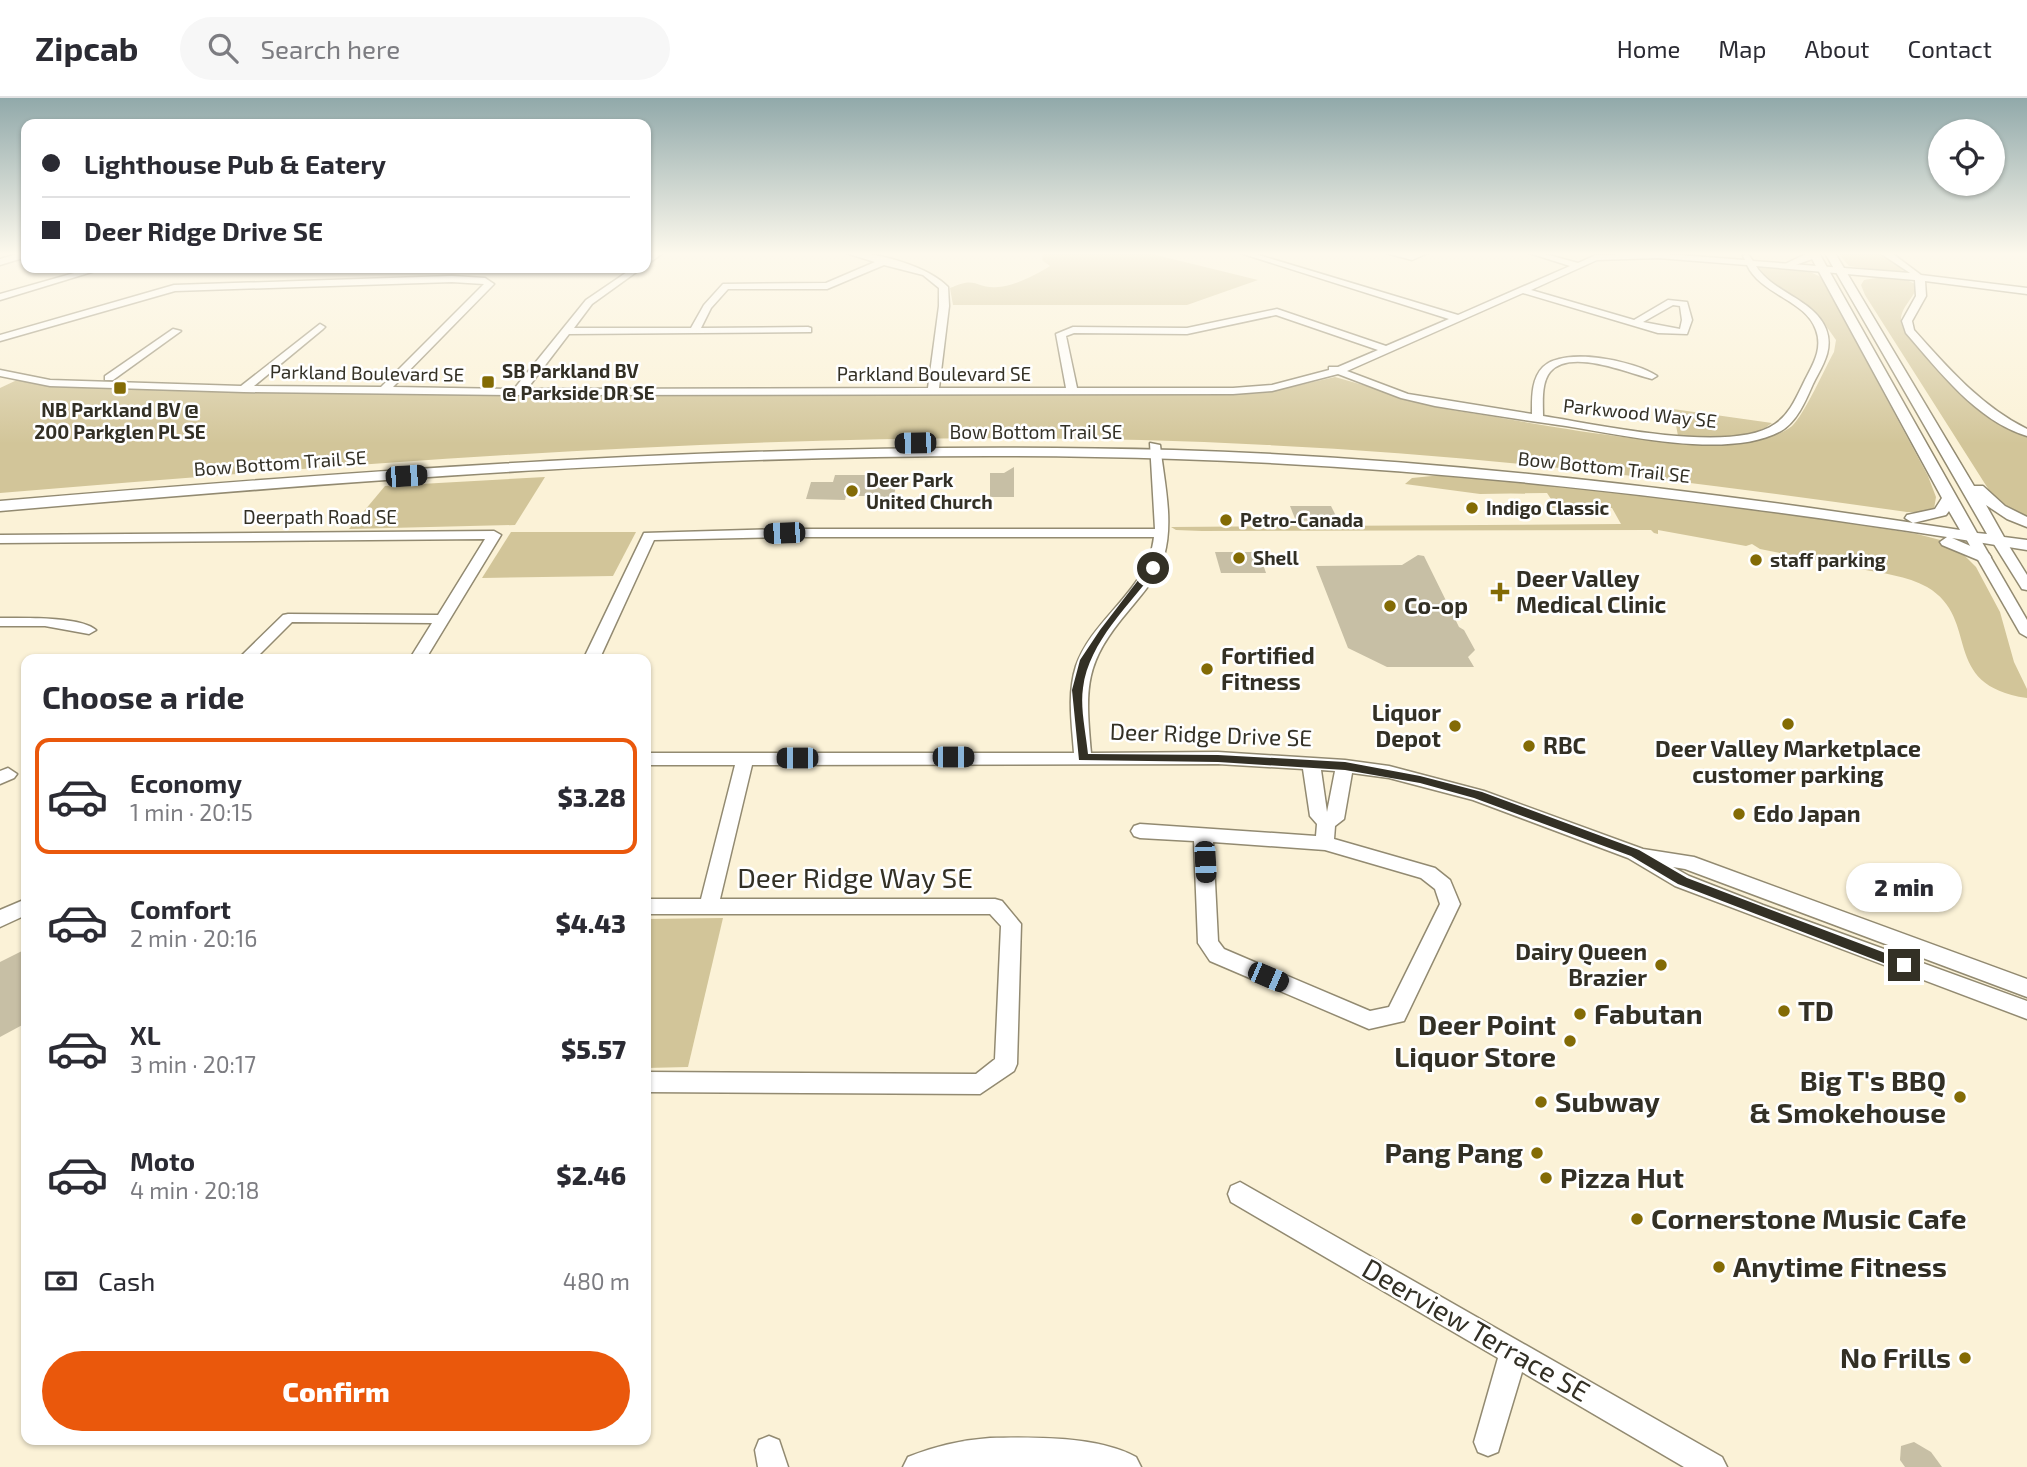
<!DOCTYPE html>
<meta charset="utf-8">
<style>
:root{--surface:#fff;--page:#f7f7f7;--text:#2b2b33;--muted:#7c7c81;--line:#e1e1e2;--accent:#ea580c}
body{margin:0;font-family:"Exo 2",sans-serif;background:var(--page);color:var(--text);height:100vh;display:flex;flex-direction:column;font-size:26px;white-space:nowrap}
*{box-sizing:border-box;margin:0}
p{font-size:23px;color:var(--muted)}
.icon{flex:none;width:38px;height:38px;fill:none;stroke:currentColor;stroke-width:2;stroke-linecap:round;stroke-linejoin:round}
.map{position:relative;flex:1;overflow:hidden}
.sheet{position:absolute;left:21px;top:556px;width:630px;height:791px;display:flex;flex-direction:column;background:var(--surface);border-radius:14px;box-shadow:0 2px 5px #0004}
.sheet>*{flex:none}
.banner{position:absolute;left:21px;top:21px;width:630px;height:154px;border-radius:14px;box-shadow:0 2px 5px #0004;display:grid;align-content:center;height:154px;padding:0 21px;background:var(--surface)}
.tools{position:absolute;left:1928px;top:21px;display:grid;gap:14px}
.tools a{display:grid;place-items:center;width:77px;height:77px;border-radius:50%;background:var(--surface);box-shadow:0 2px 5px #0004;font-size:35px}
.end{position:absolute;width:32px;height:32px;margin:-16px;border:9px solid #333025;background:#fff;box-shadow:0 0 0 4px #fff}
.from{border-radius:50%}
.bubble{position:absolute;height:49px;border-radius:24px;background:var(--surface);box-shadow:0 2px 5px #0004;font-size:23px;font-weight:800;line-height:49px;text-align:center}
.car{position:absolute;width:21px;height:42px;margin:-21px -10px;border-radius:9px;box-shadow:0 0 5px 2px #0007;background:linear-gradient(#222 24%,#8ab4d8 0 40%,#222 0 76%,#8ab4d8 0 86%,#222 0)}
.banner b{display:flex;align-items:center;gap:24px;height:66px;font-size:26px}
.banner b+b{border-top:2px solid var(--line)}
.banner i{width:18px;height:18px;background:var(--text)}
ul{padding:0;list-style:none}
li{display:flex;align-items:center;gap:21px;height:116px;margin:0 14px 10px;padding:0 7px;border:4px solid transparent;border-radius:14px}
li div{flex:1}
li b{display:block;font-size:26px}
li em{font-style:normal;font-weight:800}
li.active{border-color:var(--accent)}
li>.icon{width:63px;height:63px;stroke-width:1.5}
h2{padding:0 21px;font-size:32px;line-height:84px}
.pay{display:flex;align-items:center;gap:18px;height:77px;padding:0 21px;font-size:26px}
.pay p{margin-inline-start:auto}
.cta{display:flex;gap:14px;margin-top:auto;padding:14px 21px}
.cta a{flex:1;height:80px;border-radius:42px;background:var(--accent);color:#fff;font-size:28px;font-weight:800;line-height:80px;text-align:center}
header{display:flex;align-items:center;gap:42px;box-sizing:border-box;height:98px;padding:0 35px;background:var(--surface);border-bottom:2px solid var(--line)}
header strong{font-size:33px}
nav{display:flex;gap:38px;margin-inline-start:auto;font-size:24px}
.search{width:490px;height:63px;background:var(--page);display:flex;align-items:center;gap:18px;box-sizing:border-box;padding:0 24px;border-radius:38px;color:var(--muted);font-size:26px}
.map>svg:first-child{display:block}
.green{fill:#d2c599}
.building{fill:#c7bfa5}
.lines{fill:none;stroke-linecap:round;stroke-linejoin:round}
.minor-casing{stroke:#928a71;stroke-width:3}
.major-casing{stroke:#928a71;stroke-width:3}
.minor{fill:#fff;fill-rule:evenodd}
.major{fill:#fff;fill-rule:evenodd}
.route{fill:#333025}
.poi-dot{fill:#836b05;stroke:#fff;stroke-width:2.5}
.labels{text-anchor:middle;stroke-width:5;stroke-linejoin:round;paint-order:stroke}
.far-poi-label{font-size:19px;font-weight:bold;fill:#333025;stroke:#fff;text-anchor:start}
.far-street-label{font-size:19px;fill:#333025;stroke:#fff}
.poi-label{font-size:23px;font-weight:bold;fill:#333025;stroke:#fff;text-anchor:start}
.street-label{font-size:23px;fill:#333025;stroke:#fff}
.near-street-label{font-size:28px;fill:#333025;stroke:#fff}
.near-poi-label{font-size:28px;font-weight:bold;fill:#333025;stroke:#fff;text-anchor:start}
</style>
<header>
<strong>Zipcab</strong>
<div class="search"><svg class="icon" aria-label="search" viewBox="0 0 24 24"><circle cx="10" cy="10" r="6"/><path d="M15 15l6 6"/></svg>Search here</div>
<nav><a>Home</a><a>Map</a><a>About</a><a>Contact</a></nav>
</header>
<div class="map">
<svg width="2027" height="1369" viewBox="0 0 2027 1369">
<rect width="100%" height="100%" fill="#fbf2d7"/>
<g class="green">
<path d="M1043,155H1148L1258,182L1187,207H953L950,190C978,177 975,191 998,189C1014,188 1036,177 1050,168L1042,162Z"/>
<polygon points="1838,155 1879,155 1907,172 1890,174 1849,168"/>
<path d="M1759,169L1808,173L1821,179L1928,378L1936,399L1934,411L1923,414H1907C1695,384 1482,357 1267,347C845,325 421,361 0,395V290L17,282L79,288L210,293L501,297L1232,296L1264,295L1335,279L1447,311L1477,316C1542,326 1743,368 1792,328C1804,317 1825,270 1834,254L1836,242L1817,215L1767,183Z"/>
<path d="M1882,179L1905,181L1917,187C1915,200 1901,208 1901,222C1901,248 1991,314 2014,332L2027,339V420L1994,400L1865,197L1861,187L1864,182Z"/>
<path d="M1673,311L1772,325C1747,345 1708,341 1678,338Z"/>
<path d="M1442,377L1644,397L1814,419L1917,436L1952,445L1976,469L2000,514L2014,564L2027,591V600C1938,587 1982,521 1927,489C1907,478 1882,475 1860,471C1827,464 1793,458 1760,451L1752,446L1746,448L1658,432V436L1654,435L1651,432L1202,433L1176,432L1171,429L1621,426L1612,410H1550L1549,407H1555L1547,395L1480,396L1405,386L1412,380Z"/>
<polygon points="545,379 515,427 349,431 385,388"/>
<polygon points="511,434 636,434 613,478 482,480"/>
<polygon points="723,820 688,969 646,970 646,821"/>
</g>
<g class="building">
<polygon points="1014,369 1014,399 990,399 990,375 1004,375"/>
<polygon points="835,377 872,377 896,388 893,402 875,402 876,398 846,398 845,402 806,401 811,384 833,384"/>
<polygon points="1290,408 1331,408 1338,422 1296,423"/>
<polygon points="1215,454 1259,454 1266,475 1221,475"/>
<polygon points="1418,457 1424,458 1459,529 1464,532 1475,552 1468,559 1474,569 1387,569 1348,550 1316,468 1402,467"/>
<polygon points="22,853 26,863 26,925 0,939 0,864"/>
<polygon points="1914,1344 1931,1354 1942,1369 1905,1369 1900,1362 1901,1348"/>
</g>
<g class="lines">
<g class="minor-casing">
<g id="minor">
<polygon points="21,155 26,155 26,159 0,167 0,161"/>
<polygon points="654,155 663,155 646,167 646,160"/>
<path d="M846,155C874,153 928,168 948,189L949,208L939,290H1066L1056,236L1073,229L1187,230L1277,211L1386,248L1449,221L1240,155H1252L1458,217L1570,168L1529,155H1541L1578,165L1596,157L1653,155L1745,162L1743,158L1747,155L1753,163L1910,175L1880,155L1893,156L1921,177L2027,190V196L1925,183L1926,198L1912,223L1914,232C1948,270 1981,308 2027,331V338C1977,323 1939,273 1906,235L1902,223L1916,198L1915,182L1756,168C1773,195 1814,201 1826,231C1834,252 1822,268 1813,286C1806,302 1797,324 1781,333C1729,362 1623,337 1566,328C1522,322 1479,315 1435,308L1401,300L1338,276L1272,293L1233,296L517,297L244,294L50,288L0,278V272L50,282L241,288L320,226L325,229L323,231L254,288L381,289L484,186L452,184L175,193L0,243V237L174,187L452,178L485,180L494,186L393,289L514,291L586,202L633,170H642L592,206L574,230H691L704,207L723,186L826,185L875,164ZM1658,160L1747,167C1761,197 1806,202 1816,232C1823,251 1813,266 1805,282C1797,298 1790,316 1775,326C1731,357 1596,326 1543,318C1543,305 1541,285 1550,274C1570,250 1628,275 1652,281L1657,278C1636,263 1564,248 1543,269C1531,281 1532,301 1532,316L1408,296L1347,273L1523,195L1658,235L1687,236L1692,222L1687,204L1668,202L1634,222L1531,192L1597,162ZM884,167L923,177L939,190V208L928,290L527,291L569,236L811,234V230L808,229L701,230L711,210L728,191H827ZM1673,207L1680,208L1682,222L1680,231L1643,224ZM1276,217L1378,252L1338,269H1329V272L1272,287L1233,290H1077L1066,238L1074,235L1187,236Z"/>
<polygon points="1386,155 1428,155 1412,162"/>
<polygon points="92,170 105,170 0,202 0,196"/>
<polygon points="173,231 181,233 113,282 105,282 105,278"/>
<path d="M1150,345L1160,347C1164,383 1174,423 1164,458C1158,479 1142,496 1129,512C1084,565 1085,588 1091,655L1218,654L1345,662L1389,668L1484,693L1643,751L1694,759L2027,881V899L1685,771L1673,769L1689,778L1763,807L2027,903V921L1675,788L1628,760L1473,702L1389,680L1352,675L1344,721L1335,728L1334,741L1435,770L1450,782L1460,806L1404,923L1369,931L1210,863L1198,845L1194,743L1140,740L1134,738L1131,733L1134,728L1140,726L1316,738L1317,726L1310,718L1303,671L1218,666L752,667L720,801H995L1002,803L1021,826L1017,966L1014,973L980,996L646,994V974L976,976L995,961L1001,828L990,816H646V801H701L735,667H646V655H1074C1072,626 1067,596 1076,568C1093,519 1148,493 1154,439H784L654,442L599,562H583L644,435L784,431H1155ZM1321,672L1335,673L1327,714ZM1213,744L1325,752L1421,780L1435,791L1440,806L1389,909L1370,913L1224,851L1218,843Z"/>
<polygon points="494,433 501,437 425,562 409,562 432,525 292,524 254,562 237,562 283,517 288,516 438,517 485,441 0,445 0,437"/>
<polygon points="1972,435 1979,439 2027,522 2027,539 2020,535 1965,439"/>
<polygon points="1999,439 2004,440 2027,477 2027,492 2022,491 1992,443"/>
<path d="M0,520C22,520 81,518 96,532L89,536L45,528H0Z"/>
<polygon points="8,670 17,676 14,680 0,686 0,673"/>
<polygon points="26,801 26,817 0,829 0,812"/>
<polygon points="1240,1084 1722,1359 1727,1369 1684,1369 1522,1274 1498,1354 1488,1358 1478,1354 1474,1344 1498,1260 1231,1104 1228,1096 1231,1088"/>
<polygon points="769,1338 779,1342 788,1369 758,1369 755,1352 759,1342"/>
<path d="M990,1340C1034,1339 1097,1338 1136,1359L1141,1369H903L908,1359C935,1348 962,1342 990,1340Z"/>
</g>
</g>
<g class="major-casing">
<path id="major" d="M1808,155H1819L1977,435L1987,436L1825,155H1835L1974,388H1983L2005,408L2027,419V429L2007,421L1986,407L2004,439L2027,442V452L1952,440L1989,456L1991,459L1989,462L1983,464L1942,447L1940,444L1947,439C1692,400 1434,369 1176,361C784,348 390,379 0,413V403C390,370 783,341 1174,352C1437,360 1700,392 1960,432L1949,413L1946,417L1913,425L1905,420L1907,417L1935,411L1942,400L1812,161L1790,169L1785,166Z"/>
</g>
<use href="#minor" class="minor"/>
<use href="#major" class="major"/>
</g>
<linearGradient id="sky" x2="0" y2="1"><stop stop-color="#91a9aa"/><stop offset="0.45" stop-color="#fdf9ed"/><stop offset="1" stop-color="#fdf9ed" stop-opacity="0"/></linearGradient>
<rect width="2027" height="346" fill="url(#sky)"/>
<path class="route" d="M1149,468L1157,470C1130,507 1089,543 1083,590C1080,610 1086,635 1088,656L1218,657L1345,664L1420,678L1482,694L1639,752L1687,780L1909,864V871H1899L1678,786L1631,758L1474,700L1420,685L1345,672L1218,664L1079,662L1072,592L1080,562L1100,532Z"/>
<g class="poi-dot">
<rect x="481" y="277" width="14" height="14" rx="3.5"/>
<rect x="113" y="283" width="14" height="14" rx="3.5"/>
<circle cx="852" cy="393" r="7"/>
<circle cx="1472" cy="410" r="7"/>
<circle cx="1226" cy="422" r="7"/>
<circle cx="1239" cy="460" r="7"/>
<circle cx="1756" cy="462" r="7"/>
<path d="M1496.5 483.5h7v7h7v7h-7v7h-7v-7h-7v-7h7z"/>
<circle cx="1390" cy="508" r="7"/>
<circle cx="1207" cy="571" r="7"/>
<circle cx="1788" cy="626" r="7"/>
<circle cx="1455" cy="628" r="7"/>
<circle cx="1529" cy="648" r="7"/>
<circle cx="1739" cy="716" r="7"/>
<circle cx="1661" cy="867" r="7"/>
<circle cx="1784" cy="913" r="7"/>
<circle cx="1580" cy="916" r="7"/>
<circle cx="1570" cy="943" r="7"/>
<circle cx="1960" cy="999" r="7"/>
<circle cx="1541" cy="1004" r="7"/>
<circle cx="1537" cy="1055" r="7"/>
<circle cx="1546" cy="1080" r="7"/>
<circle cx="1637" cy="1121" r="7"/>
<circle cx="1719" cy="1169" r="7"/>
<circle cx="1965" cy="1260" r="7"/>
</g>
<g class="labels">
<g class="far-poi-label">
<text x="502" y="280">SB Parkland BV<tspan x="502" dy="22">@ Parkside DR SE</tspan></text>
<text x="120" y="319" text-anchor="middle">NB Parkland BV @<tspan x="120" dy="22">200 Parkglen PL SE</tspan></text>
<text x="866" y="389">Deer Park<tspan x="866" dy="22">United Church</tspan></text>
<text x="1486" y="417">Indigo Classic</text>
<text x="1240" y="429">Petro-Canada</text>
<text x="1253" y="467">Shell</text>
<text x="1770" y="469">staff parking</text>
</g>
<g class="far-street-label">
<text transform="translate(367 275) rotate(1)" y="7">Parkland Boulevard SE</text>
<text x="934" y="283">Parkland Boulevard SE</text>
<text transform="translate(1640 315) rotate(6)" y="7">Parkwood Way SE</text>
<text x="1036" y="341">Bow Bottom Trail SE</text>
<text transform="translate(280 365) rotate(-4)" y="7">Bow Bottom Trail SE</text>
<text transform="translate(1604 369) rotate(6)" y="7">Bow Bottom Trail SE</text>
<text x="320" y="426">Deerpath Road SE</text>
</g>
<g class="poi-label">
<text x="1516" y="489">Deer Valley<tspan x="1516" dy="26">Medical Clinic</tspan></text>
<text x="1404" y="516">Co-op</text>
<text x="1221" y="566">Fortified<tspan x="1221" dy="26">Fitness</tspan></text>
<text x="1441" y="623" text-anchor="end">Liquor<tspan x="1441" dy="26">Depot</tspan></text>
<text x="1543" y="656">RBC</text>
<text x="1788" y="659" text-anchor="middle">Deer Valley Marketplace<tspan x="1788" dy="26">customer parking</tspan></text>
<text x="1753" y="724">Edo Japan</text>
<text x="1647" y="862" text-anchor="end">Dairy Queen<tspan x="1647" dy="26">Brazier</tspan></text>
</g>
<g class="street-label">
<text transform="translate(1211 637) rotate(2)" y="8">Deer Ridge Drive SE</text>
</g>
<g class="near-street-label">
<text x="855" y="790">Deer Ridge Way SE</text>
<text transform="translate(1476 1232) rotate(30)" y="10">Deerview Terrace SE</text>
</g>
<g class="near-poi-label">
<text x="1798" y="923">TD</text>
<text x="1594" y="926">Fabutan</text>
<text x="1556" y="937" text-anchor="end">Deer Point<tspan x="1556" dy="32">Liquor Store</tspan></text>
<text x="1946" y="993" text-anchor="end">Big T's BBQ<tspan x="1946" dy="32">&amp; Smokehouse</tspan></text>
<text x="1555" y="1014">Subway</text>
<text x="1523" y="1065" text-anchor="end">Pang Pang</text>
<text x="1560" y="1090">Pizza Hut</text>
<text x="1651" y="1131">Cornerstone Music Cafe</text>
<text x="1733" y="1179">Anytime Fitness</text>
<text x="1951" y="1270" text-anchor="end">No Frills</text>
</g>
</g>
</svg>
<div class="tools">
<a><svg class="icon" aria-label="locate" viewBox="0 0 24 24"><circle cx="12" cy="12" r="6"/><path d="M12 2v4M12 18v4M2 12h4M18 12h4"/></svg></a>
</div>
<i class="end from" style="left:1153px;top:470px"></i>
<i class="end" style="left:1904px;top:867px"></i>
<div class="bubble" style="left:1846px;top:765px;width:116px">2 min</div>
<i class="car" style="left:915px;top:345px;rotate:269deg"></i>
<i class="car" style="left:406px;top:378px;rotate:86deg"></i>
<i class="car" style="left:784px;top:435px;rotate:268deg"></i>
<i class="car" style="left:953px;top:659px;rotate:90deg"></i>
<i class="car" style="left:797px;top:660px;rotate:270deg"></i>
<i class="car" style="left:1205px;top:764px;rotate:177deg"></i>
<i class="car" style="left:1268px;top:879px;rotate:113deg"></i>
<div class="banner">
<b><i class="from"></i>Lighthouse Pub &amp; Eatery</b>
<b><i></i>Deer Ridge Drive SE</b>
</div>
<section class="sheet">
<h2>Choose a ride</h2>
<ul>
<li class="active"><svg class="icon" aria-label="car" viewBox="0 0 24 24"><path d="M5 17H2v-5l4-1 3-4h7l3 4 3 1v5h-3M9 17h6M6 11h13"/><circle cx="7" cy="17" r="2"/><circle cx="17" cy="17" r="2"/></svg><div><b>Economy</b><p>1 min · 20:15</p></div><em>$3.28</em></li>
<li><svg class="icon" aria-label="car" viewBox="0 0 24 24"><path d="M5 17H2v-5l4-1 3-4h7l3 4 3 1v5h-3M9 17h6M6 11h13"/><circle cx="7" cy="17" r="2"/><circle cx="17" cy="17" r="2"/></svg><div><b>Comfort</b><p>2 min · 20:16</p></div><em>$4.43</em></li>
<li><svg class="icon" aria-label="car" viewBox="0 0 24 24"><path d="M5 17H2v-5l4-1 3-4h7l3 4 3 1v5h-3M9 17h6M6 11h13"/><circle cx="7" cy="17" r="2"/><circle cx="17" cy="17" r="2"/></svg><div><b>XL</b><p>3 min · 20:17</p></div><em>$5.57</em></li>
<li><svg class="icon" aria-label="car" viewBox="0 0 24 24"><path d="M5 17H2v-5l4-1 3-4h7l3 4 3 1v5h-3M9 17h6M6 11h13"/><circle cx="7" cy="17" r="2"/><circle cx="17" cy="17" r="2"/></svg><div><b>Moto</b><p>4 min · 20:18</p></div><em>$2.46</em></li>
</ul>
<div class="pay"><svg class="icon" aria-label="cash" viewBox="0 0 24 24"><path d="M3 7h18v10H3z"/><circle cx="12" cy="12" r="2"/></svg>Cash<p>480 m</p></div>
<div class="cta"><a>Confirm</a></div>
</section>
</div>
